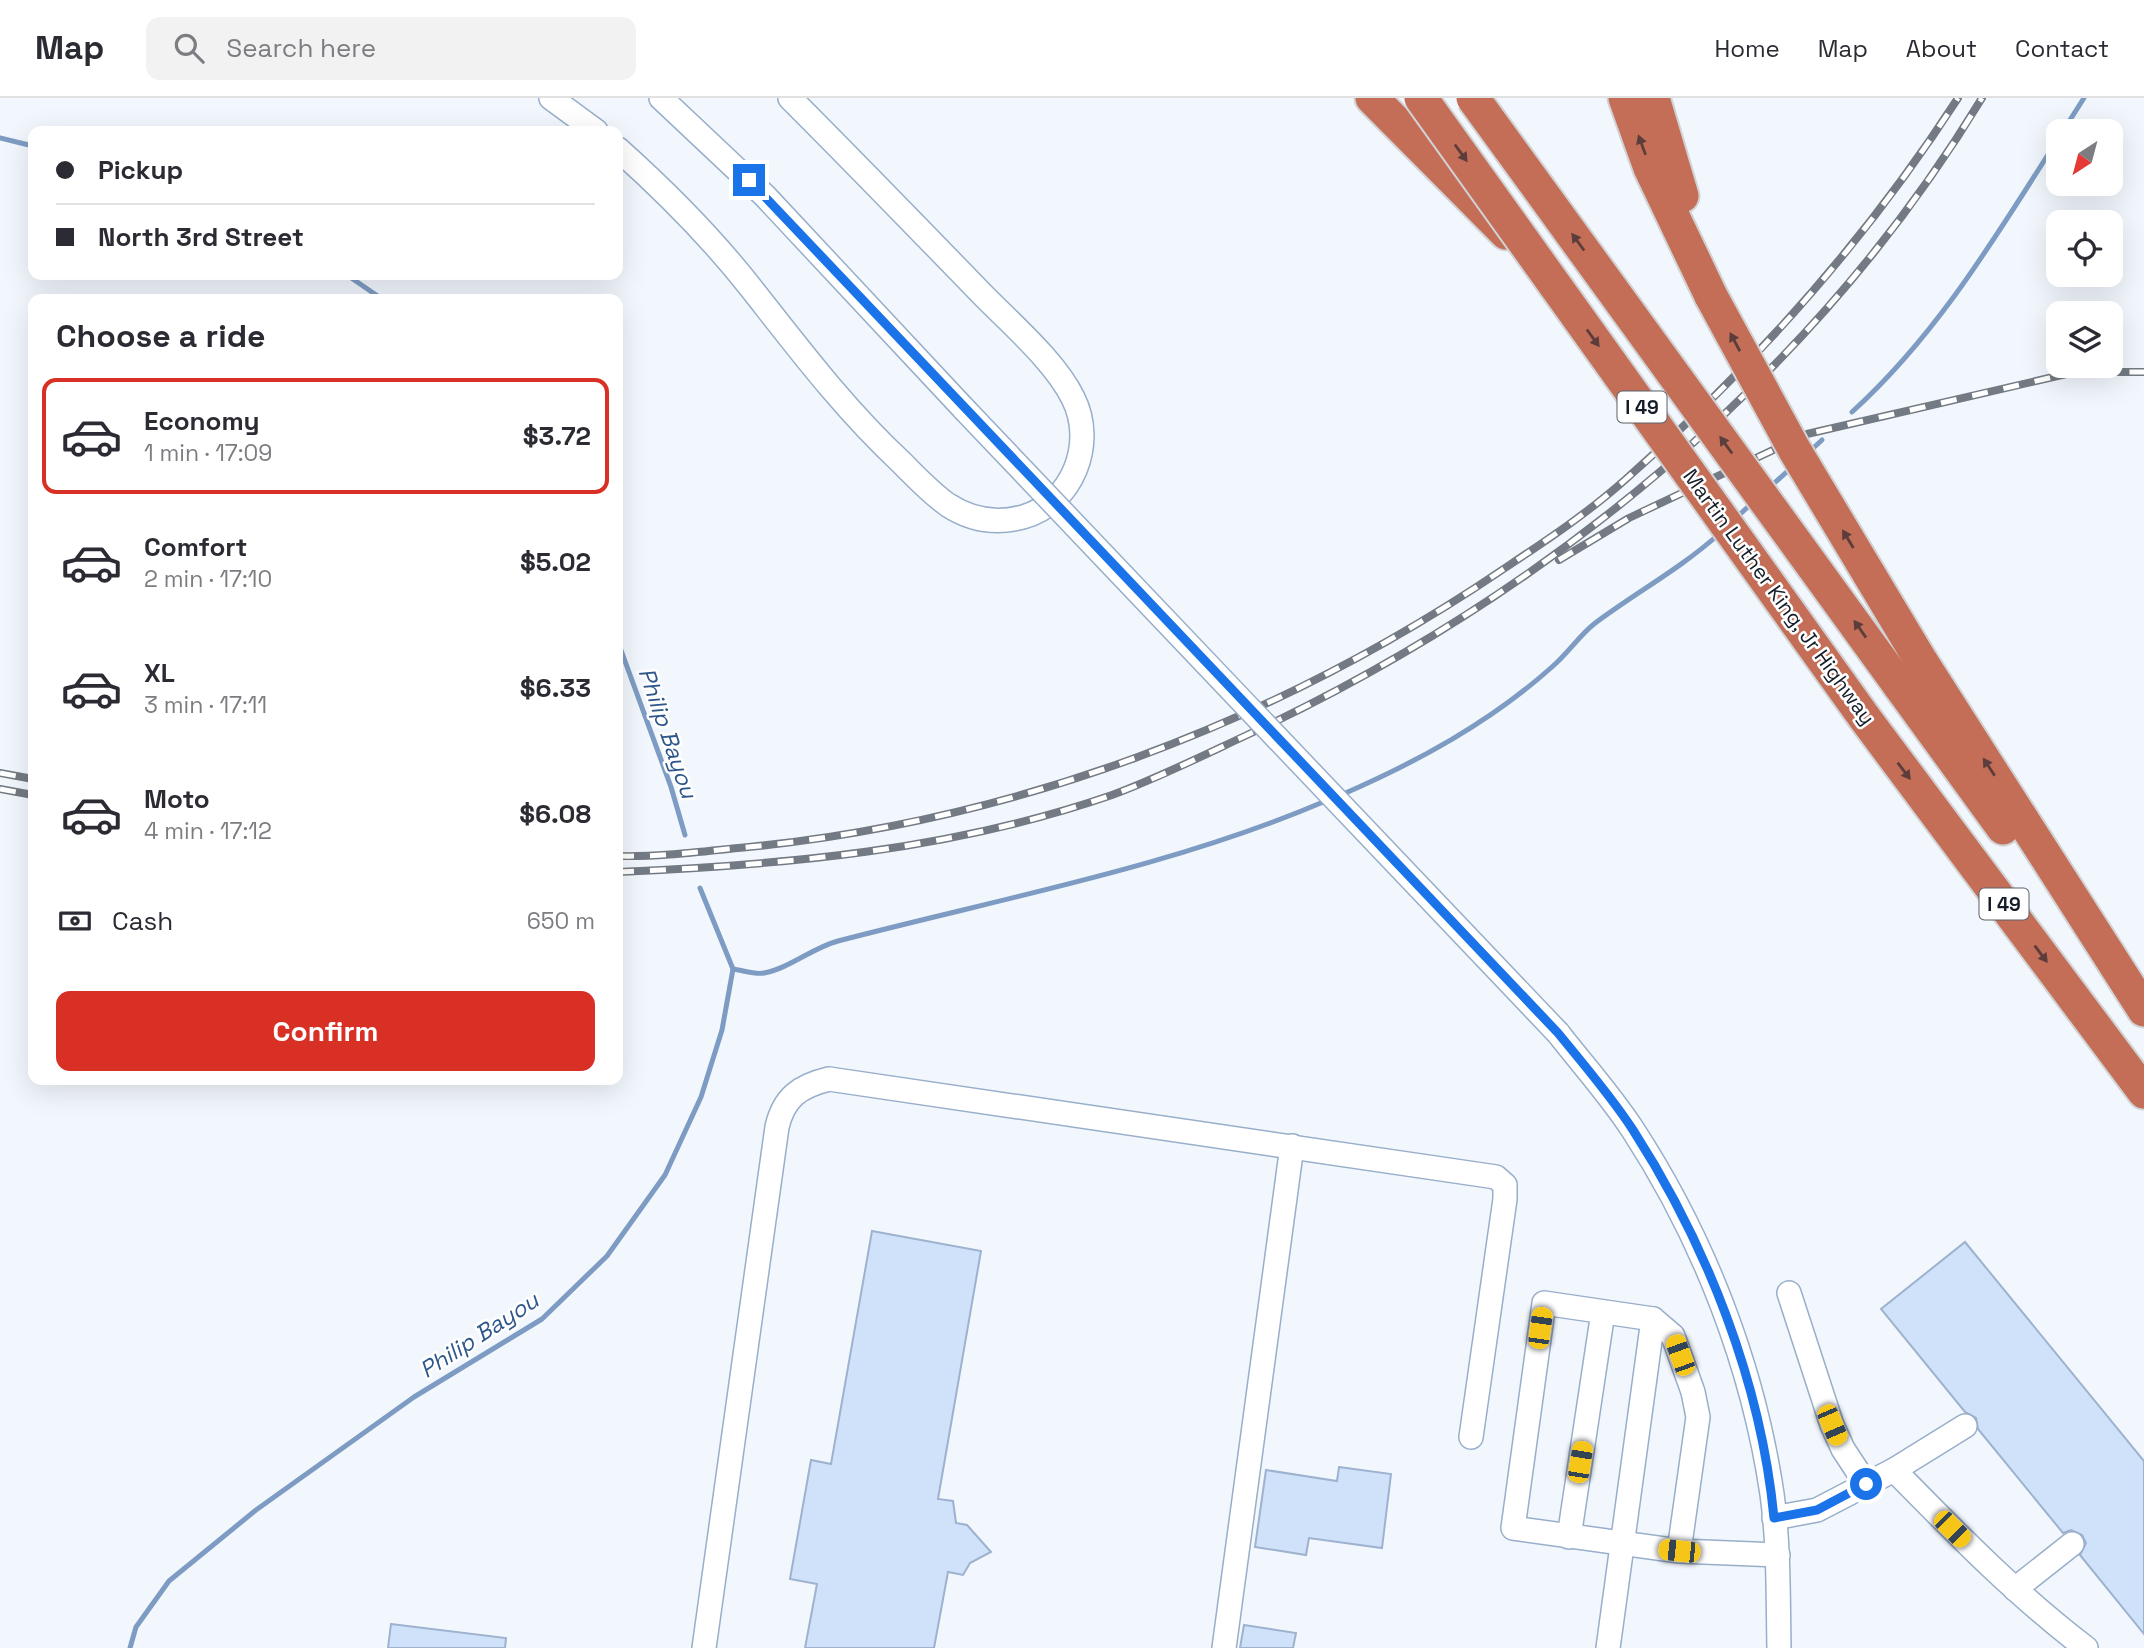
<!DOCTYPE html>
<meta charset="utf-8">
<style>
:root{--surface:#fff;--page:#f2f2f3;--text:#2b2b33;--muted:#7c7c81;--line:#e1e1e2;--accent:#d93025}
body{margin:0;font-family:"Space Grotesk",sans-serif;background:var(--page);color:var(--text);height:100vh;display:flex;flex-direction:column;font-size:26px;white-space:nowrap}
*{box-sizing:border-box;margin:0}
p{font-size:23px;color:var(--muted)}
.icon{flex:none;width:38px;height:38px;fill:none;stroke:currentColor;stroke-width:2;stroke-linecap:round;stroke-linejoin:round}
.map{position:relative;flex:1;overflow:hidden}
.sheet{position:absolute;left:28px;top:196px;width:595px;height:791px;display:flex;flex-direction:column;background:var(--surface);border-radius:14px;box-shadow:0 7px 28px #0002}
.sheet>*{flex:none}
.top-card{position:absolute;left:28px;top:28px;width:595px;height:154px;border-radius:14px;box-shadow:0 7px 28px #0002;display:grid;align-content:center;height:154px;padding:0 28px;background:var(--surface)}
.needle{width:46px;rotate:216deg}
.controls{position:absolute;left:2046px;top:21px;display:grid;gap:14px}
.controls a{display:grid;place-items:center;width:77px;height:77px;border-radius:14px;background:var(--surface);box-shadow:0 7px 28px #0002;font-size:35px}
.end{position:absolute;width:32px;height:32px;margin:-16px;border:9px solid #1a73e8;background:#fff;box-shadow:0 0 0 4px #fff}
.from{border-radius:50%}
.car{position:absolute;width:21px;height:42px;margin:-21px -10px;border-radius:9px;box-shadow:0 0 5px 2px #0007;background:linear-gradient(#f5c518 24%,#345 0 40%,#f5c518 0 76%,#345 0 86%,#f5c518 0)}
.top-card b{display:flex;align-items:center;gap:24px;height:66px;font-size:26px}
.top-card b+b{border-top:2px solid var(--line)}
.top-card i{width:18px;height:18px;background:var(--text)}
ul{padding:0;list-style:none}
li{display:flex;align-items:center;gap:21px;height:116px;margin:0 14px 10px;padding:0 14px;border:4px solid transparent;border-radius:14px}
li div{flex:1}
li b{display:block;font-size:26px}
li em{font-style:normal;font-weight:800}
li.selected{border-color:var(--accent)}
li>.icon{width:63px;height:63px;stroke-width:1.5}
h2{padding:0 28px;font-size:32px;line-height:84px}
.pay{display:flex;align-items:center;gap:18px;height:77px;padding:0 28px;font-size:26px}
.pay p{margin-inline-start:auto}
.action{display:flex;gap:14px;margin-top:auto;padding:14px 28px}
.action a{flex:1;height:80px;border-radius:14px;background:var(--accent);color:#fff;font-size:28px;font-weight:800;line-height:80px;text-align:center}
header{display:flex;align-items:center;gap:42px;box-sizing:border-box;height:98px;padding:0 35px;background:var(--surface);border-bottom:2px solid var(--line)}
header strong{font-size:33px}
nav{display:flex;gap:38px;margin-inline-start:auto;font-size:24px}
.search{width:490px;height:63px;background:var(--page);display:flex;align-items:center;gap:18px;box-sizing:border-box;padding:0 24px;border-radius:14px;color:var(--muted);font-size:26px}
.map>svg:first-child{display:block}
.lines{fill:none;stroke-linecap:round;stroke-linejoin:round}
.stream{stroke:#7e9cc3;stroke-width:5}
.building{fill:#d0e2fa;stroke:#9db2cf;stroke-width:2}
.minor-casing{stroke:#98aeca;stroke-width:26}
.highway-casing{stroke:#d0d2d4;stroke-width:37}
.minor{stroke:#fff;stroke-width:23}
.highway{stroke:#c46e57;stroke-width:33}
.rail-casing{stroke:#737a83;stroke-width:8}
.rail{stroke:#fff;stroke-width:5;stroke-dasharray:16;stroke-linecap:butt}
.minor-bridge-casing{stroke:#98aeca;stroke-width:26;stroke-linecap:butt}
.highway-bridge-casing{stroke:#d0d2d4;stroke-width:37;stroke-linecap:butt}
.minor-bridge{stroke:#fff;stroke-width:23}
.highway-bridge{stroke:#c46e57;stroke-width:33}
.oneway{fill:#5b3d3b}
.route{stroke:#1a73e8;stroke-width:9}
.labels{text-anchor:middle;stroke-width:5;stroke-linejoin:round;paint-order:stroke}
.shield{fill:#fff;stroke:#5b6168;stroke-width:2}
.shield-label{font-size:19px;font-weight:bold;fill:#151d28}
.street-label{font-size:21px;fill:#151d28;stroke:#fff}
.water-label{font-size:23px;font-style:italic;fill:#2d578a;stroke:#fff}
</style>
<header>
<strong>Map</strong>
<div class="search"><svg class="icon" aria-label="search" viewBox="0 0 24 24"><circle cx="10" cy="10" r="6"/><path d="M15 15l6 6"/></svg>Search here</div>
<nav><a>Home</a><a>Map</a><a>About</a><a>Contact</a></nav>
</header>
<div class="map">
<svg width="2144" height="1550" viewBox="0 0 2144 1550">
<rect width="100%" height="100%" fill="#f2f7fd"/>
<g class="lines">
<g class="stream">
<polyline points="2063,33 2084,0"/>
<polyline points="0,40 33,48"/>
<polyline points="347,177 382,201"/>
<path d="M1852,314C1938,236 1996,138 2058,41"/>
<polyline points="1809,354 1822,342"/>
<polyline points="1770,389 1791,370"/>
<polyline points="1736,420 1752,405"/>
<polyline points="618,544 671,689 685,737"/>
<path d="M1341,697C1417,664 1491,624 1553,568C1568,555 1579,538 1594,526C1635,495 1680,471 1719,436"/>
<path d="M733,871C742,872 755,877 764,875C790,870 812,850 838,843C1002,800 1172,769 1328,702"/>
<polyline points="130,1550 136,1529 169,1483 256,1412 414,1299 542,1221 607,1158 665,1077 701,999 722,932 733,871 700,790"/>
</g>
</g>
<g class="building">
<polygon points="872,1133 981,1153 938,1401 953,1403 956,1425 967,1427 991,1454 970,1465 963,1477 948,1474 934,1550 805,1550 817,1486 790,1481 811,1362 831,1366"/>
<polygon points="1965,1144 2144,1363 2144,1536 2080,1457 2086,1445 2082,1437 2071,1432 2063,1435 1978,1331 1976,1320 1965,1314 1881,1211"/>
<polygon points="1339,1369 1391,1376 1382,1450 1309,1440 1306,1457 1255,1449 1266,1372 1337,1383"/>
<polygon points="391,1526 506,1540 505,1550 388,1550"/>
<polygon points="1244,1527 1296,1535 1293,1550 1240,1550"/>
</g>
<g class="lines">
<g class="minor-casing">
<g id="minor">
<polyline points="551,0 596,33"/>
<polyline points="661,0 765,98 965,312"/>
<path d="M618,51C666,94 711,139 751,190C799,251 844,311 902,365C916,379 931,395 948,407C971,422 997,426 1023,419C1073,405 1096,345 1073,300C1055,263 1009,224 980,194C917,129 854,64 790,0"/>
<path d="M1558,935C1583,967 1611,998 1633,1032C1704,1141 1753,1268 1772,1396C1779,1447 1778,1499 1779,1550"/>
<polyline points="1789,1195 1832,1327 1843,1351 1866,1386"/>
<polyline points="1894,1372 1965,1328"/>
<path d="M1774,1420L1817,1412L1894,1372C1955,1434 2016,1497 2086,1550"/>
<polyline points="1569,1439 1603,1214"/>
<polyline points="1679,1453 1698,1319 1693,1294 1673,1238 1653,1221 1544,1205 1513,1430 1679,1453 1778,1457"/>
<polyline points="2015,1491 2072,1446"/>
<path d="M704,1550L777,1029C784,999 800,988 829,981L1496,1079L1505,1087V1101L1471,1339"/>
<polyline points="1224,1550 1292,1048"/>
<polyline points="1608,1550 1653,1221"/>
</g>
</g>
<g class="highway-casing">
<g id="highway">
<polyline points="1372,0 1506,135"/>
<polyline points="1625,0 1650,70 1711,198"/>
<polyline points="1653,0 1682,98"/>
<polyline points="1921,563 2144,912"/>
<polyline points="1899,587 2003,730"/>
<polyline points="1864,619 2144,994"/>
</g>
</g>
<use href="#minor" class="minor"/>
<use href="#highway" class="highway"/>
<g class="rail-casing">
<g id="rail">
<polyline points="1559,462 1629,420 1807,336 2075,274 2144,274"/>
<polyline points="0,675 33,681"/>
<polyline points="0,691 33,697"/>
<path d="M618,758C658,759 698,754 738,750C1011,725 1276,625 1502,472C1544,444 1588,415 1626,381C1754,268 1865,144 1958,0"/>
<path d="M618,774C784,767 953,752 1112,697C1158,680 1202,658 1247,637C1543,499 1811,282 1982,0"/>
</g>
</g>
<use href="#rail" class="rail"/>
<g class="minor-bridge-casing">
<polyline id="minor-bridge" points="965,312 1558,935"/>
</g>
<g class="highway-bridge-casing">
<g id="highway-bridge">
<polyline points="1421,0 1864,619"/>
<polyline points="1473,0 1899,587"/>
<polyline points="1711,198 1794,351 1921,563"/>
</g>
</g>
<use href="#minor-bridge" class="minor-bridge"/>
<use href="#highway-bridge" class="highway-bridge"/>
</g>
<defs><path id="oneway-solid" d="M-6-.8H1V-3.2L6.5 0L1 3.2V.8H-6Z" transform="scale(1.75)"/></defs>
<g class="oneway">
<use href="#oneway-solid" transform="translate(1642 47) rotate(-110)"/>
<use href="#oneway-solid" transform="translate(1461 55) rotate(54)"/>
<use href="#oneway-solid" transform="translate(1578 144) rotate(-126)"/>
<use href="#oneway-solid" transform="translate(1593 240) rotate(54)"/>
<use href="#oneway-solid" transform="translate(1735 244) rotate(-118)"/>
<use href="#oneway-solid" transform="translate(1726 347) rotate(-126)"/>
<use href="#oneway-solid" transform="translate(1848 441) rotate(-121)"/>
<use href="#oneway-solid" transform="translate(1860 531) rotate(-125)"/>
<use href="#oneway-solid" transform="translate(1989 669) rotate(-123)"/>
<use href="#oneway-solid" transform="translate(1904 673) rotate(53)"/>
<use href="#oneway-solid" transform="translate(2041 856) rotate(53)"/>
</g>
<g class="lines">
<path class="route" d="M749,82L1558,935C1584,967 1611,998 1633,1032C1707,1147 1761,1284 1774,1420L1817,1412L1866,1386"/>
</g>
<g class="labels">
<g class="shield">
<rect x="1617.5" y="293.5" width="49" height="31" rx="5"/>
<rect x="1979.5" y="790.5" width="49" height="31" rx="5"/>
</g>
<g class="shield-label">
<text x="1642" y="316">I 49</text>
<text x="2004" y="813">I 49</text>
</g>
<g class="street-label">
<text transform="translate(1779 499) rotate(54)" y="7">Martin Luther King, Jr Highway</text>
</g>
<g class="water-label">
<text transform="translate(668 635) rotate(71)" y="8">Philip Bayou</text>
<text transform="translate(479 1237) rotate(-33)" y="8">Philip Bayou</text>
</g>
</g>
</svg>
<div class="controls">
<a><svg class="needle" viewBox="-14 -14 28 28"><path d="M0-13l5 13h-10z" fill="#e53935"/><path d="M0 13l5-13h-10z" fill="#7c7c81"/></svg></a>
<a><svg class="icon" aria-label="locate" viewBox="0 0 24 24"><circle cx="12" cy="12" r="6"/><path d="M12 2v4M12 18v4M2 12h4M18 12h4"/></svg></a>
<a><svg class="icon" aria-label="layers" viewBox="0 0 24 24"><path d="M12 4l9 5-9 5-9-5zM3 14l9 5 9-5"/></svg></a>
</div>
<i class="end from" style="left:1866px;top:1386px"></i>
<i class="end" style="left:749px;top:82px"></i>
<i class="car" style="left:1540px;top:1230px;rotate:8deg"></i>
<i class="car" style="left:1680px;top:1257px;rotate:340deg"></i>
<i class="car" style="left:1832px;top:1327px;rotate:157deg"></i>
<i class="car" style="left:1580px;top:1364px;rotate:9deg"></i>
<i class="car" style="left:1952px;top:1431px;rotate:135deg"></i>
<i class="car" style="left:1679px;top:1453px;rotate:276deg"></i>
<div class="top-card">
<b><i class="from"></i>Pickup</b>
<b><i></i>North 3rd Street</b>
</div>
<section class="sheet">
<h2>Choose a ride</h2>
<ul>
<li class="selected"><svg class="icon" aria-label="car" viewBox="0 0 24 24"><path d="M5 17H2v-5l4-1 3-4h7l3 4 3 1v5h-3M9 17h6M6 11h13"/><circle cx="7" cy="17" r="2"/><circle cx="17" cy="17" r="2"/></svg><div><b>Economy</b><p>1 min · 17:09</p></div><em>$3.72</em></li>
<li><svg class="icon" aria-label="car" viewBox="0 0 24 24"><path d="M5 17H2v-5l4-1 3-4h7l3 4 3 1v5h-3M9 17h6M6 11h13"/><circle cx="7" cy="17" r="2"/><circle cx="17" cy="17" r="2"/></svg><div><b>Comfort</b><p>2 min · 17:10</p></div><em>$5.02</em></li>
<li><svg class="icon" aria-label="car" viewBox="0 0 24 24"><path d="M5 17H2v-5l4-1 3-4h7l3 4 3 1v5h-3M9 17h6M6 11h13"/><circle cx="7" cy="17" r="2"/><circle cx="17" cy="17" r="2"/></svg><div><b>XL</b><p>3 min · 17:11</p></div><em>$6.33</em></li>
<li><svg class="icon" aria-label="car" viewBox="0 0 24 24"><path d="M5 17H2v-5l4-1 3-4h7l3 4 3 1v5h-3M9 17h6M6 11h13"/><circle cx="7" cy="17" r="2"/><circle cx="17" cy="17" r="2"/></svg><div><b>Moto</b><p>4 min · 17:12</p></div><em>$6.08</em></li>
</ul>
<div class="pay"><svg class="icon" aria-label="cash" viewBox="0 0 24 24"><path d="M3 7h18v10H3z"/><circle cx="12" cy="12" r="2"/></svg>Cash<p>650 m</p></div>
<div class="action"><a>Confirm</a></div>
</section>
</div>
